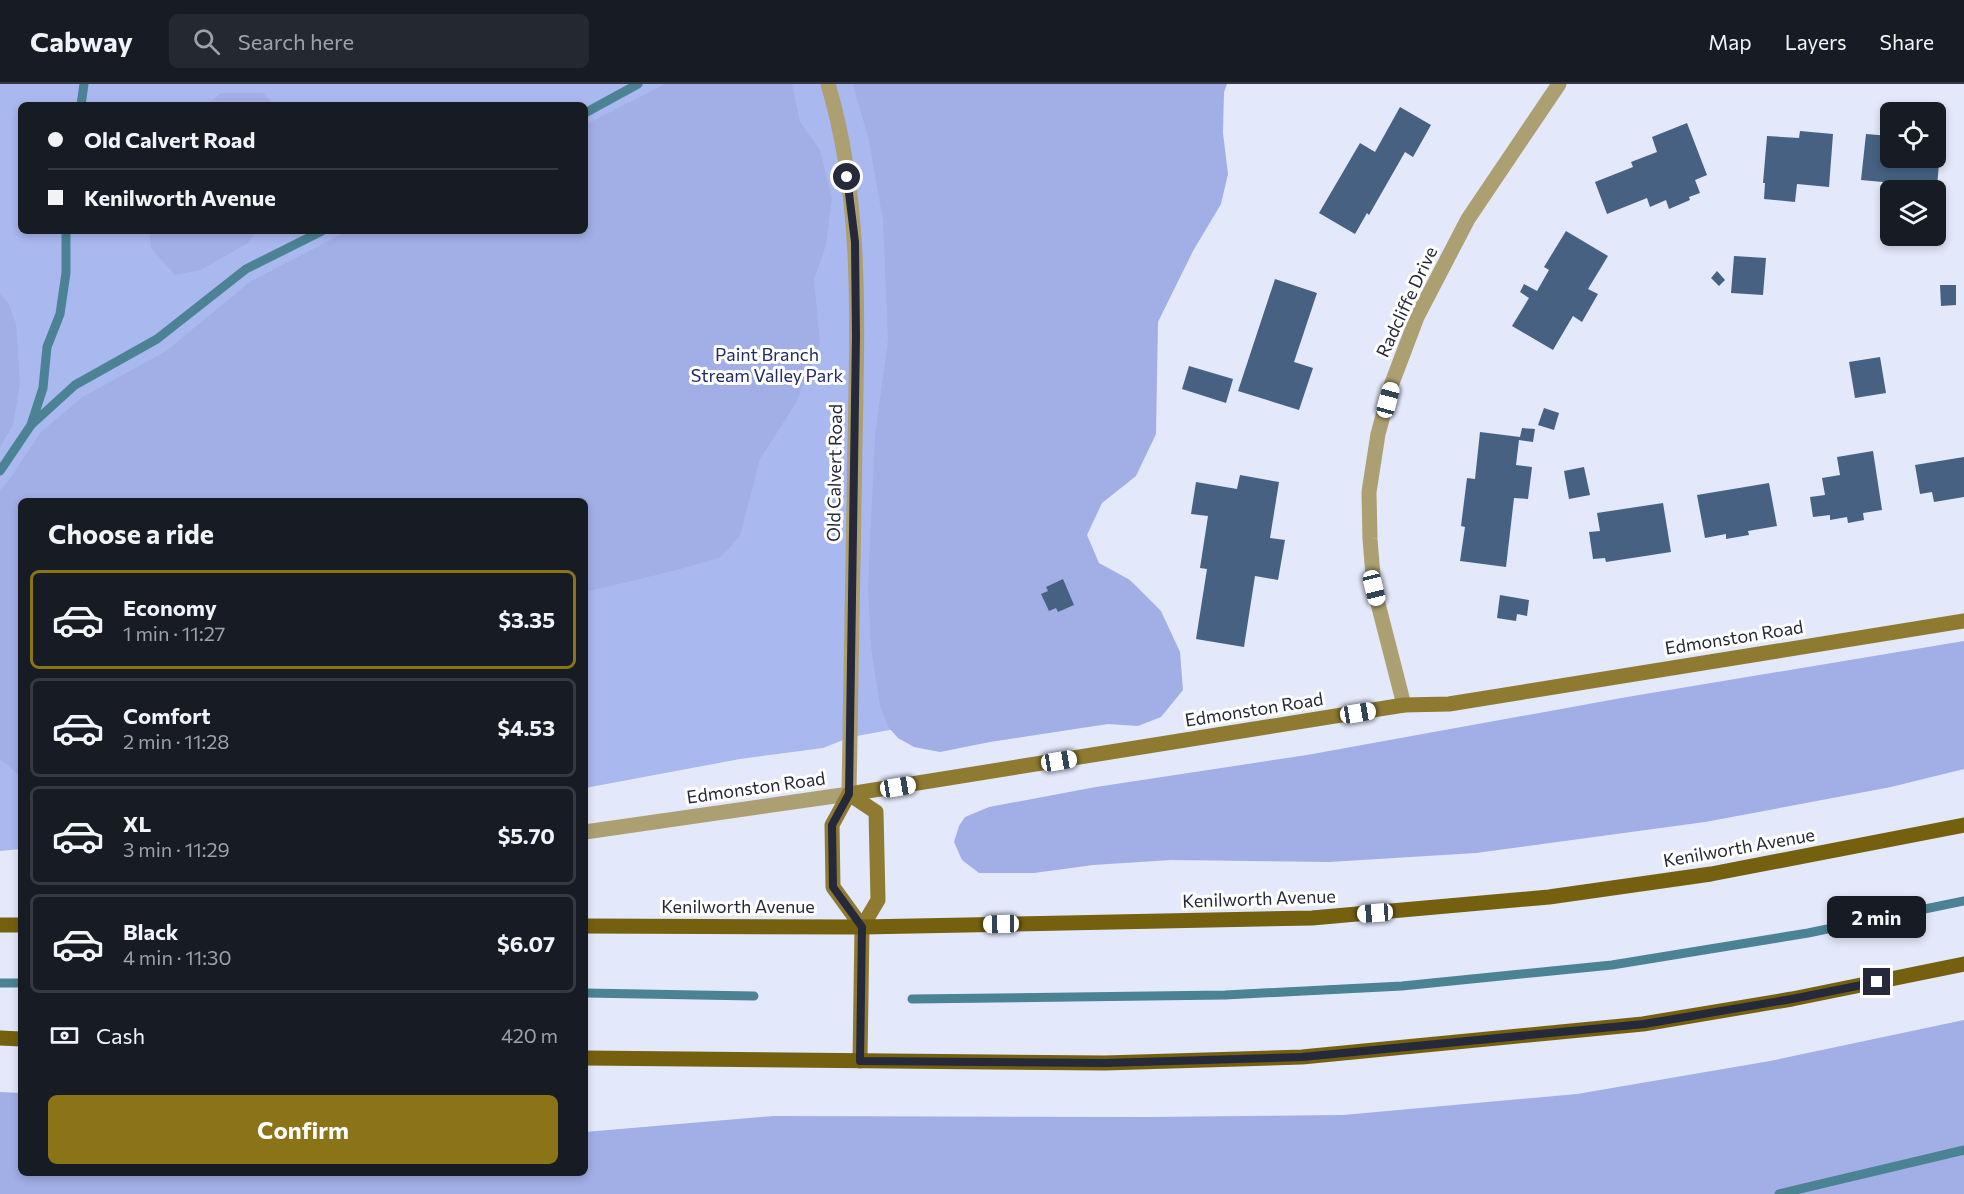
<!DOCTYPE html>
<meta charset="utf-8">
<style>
:root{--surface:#171b24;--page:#242831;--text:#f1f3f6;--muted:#9ea1a6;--line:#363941;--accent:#8b7317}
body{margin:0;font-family:Commissioner,sans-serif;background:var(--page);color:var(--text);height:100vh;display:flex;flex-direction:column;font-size:22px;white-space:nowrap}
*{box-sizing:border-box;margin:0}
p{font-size:20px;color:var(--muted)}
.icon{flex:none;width:33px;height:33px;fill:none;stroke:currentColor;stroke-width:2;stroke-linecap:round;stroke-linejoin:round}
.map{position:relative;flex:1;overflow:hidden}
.sheet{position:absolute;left:18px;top:414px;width:570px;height:678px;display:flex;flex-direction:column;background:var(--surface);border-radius:9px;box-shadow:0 3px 9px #0003}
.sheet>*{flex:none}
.top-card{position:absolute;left:18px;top:18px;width:570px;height:132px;border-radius:9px;box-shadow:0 3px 9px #0003;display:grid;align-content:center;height:132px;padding:0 30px;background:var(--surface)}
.tools{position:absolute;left:1880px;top:18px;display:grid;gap:12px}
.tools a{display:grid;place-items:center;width:66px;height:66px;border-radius:9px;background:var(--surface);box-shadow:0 3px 9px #0003;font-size:30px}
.end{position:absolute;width:27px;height:27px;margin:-14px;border:8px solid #252939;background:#fff;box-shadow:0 0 0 3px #fff}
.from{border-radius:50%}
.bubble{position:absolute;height:42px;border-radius:9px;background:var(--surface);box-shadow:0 3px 9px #0003;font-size:20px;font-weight:700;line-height:42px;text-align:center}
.car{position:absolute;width:18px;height:36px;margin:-18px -9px;border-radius:8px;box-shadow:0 0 4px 2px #0007;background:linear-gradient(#fff 24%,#345 0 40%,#fff 0 76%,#345 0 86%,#fff 0)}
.top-card b{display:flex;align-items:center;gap:21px;height:57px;font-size:22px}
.top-card b+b{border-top:2px solid var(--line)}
.top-card i{width:15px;height:15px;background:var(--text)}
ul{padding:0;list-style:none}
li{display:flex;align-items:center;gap:18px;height:99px;margin:0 12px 9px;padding:0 18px;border:3px solid var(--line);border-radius:9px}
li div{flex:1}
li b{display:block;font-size:22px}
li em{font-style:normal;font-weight:700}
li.on{border-color:var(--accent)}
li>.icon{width:54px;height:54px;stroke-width:1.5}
h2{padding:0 30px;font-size:27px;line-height:72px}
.pay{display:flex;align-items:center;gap:15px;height:66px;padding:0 30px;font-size:22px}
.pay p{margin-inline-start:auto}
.primary-button{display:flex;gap:12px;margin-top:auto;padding:12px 30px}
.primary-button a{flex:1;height:69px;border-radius:9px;background:var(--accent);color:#fff;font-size:24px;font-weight:700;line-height:69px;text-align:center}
header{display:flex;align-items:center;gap:36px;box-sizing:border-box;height:84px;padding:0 30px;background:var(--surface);border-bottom:2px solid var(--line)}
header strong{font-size:28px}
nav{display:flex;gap:33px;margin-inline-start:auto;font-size:21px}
.search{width:420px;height:54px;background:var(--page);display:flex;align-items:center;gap:15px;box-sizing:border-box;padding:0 21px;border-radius:9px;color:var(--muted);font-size:22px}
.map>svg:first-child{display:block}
.green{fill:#aab8f0;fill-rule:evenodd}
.forest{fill:#a1afe6}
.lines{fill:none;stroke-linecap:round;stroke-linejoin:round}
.stream{stroke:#4b8394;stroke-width:9}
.building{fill:#466182}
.street{stroke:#ac9f71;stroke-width:15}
.secondary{stroke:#8e7a30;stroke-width:15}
.primary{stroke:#756010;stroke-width:15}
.route{stroke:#252939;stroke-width:8}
.labels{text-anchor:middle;stroke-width:6;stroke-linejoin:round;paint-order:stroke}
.street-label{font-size:18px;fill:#252939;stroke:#fff}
.park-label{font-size:18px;fill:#232a6a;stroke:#fff}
</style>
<header>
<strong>Cabway</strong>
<div class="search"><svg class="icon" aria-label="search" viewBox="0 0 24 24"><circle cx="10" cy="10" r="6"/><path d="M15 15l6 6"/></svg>Search here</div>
<nav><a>Map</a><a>Layers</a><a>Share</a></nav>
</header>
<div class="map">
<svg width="1964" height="1110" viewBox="0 0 1964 1110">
<rect width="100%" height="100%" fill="#e3e8fa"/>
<path class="green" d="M0,0H1040L984,629L851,653L823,664L740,675L585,704V417H21V765L0,767ZM21,21H585V147H21Z"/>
<g class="forest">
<polygon points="665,0 792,0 800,38 820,66 832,114 826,161 814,196 820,259 796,319 760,375 740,452 721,473 677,486 585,508 585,417 21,417 21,693 0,675 0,406 7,399 41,348 81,314 166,267 251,197 348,147 585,147 585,41"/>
<polygon points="853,0 1227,0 1224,8 1223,49 1228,90 1221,120 1193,167 1158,238 1156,350 1136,392 1102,419 1087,451 1099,479 1130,496 1161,527 1180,568 1183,606 1161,633 1138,642 1108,640 990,658 940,668 914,663 898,654 889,644 880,622 871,563 868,503 875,352 888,255 883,137 869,57"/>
<polygon points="221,9 263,9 275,21 207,21"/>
<polygon points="150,147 256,147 248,159 201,186 175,191 151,164"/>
<polygon points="0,210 8,218 16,240 20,300 13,341 0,363"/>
<polygon points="1964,557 1964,685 1891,703 1705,738 1476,769 1329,778 1171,776 1093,781 1034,789 979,789 962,776 954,758 959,742 965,733 989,723 1096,703 1307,671 1627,613"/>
<polygon points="1964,936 1964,1110 0,1110 0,1008 21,1009 21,1089 585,1089 585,1048 773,1032 1146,1033 1343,1031 1577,1010 1770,977"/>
</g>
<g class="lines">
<g class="stream">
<polyline points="81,21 84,0"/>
<polyline points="585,29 638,0"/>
<polyline points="31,341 43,304 47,263 60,230 66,189 66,147"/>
<polyline points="0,387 31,341 75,301 157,255 246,185 322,147"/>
<polyline points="0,899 21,899"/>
<polyline points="585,909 754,912"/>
<polyline points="912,915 1225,911 1402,902 1612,881 1808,849 1964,817"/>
<polyline points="1779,1110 1964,1066"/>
</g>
</g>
<g class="building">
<polygon points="1400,23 1431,41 1413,73 1405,68 1369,131 1367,129 1355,150 1319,129 1360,59 1375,68"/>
<polygon points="1687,39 1707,91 1695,96 1700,109 1689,113 1690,116 1669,125 1666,116 1650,123 1647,114 1607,130 1595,98 1633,83 1631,78 1657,68 1652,53"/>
<polygon points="1800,47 1833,50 1829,103 1797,100 1795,118 1764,115 1765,99 1763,99 1767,52 1799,54"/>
<polygon points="1866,50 1890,52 1890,74 1935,74 1935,56 1941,57 1937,103 1861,96"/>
<polygon points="1566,147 1608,172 1588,205 1598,210 1582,238 1573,232 1553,266 1512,242 1529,214 1520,208 1524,200 1537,207 1549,186 1544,183"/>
<polygon points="1734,172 1766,174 1763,211 1731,209"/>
<polygon points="1717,187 1725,196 1719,202 1711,194"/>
<polygon points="1275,195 1317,209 1294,278 1313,284 1299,326 1238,307"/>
<polygon points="1940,201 1956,201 1956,221 1941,222"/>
<polygon points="1880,273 1886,309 1855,314 1849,278"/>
<polygon points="1189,282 1233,295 1226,319 1182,305"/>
<polygon points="1544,324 1559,329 1554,346 1538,341"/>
<polygon points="1522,344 1535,345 1533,358 1519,356 1516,381 1532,383 1528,415 1514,414 1506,483 1460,477 1465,443 1461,442 1467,394 1475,395 1480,348 1520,353"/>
<polygon points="1873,367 1882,426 1863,429 1864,436 1848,439 1847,433 1830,436 1830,431 1813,433 1810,413 1825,411 1822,394 1840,391 1837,373"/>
<polygon points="1964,373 1964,413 1934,418 1932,408 1920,410 1915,381"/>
<polygon points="1584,383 1590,411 1569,415 1564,387"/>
<polygon points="1240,391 1279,398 1270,454 1285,456 1278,496 1255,492 1244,563 1196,555 1207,485 1200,484 1208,432 1191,430 1196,398 1237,405"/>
<polygon points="1769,399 1777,442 1748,447 1749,451 1726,455 1726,450 1705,454 1697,411"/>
<polygon points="1663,419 1671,468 1606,478 1605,474 1593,475 1589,448 1600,447 1597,429"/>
<polygon points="1063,495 1074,521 1058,528 1056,524 1049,527 1041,510 1048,507 1046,503"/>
<polygon points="1500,511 1529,516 1527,532 1517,530 1516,537 1497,534"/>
</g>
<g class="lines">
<g class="street">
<polyline points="1404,621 1374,504 1370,455 1369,408 1378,350 1392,299 1417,233 1468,135 1559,0"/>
<path d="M585,748L849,710C851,593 853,477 855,360C857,240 863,117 828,0"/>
</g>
<g class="secondary">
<polyline points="849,710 1404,621 1449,620 1964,537"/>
<polyline points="849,710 876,728 878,816 862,843 860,977"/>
<polyline points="849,710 832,741 833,803 862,843"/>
</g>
<g class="primary">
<polyline points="0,841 21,841"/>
<polyline points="585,842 862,843 1312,834 1549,813 1711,790 1964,741"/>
<polyline points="0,954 21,955"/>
<polyline points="585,974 1105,979 1302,973 1643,940 1792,915 1964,880"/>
</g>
</g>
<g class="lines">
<polyline class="route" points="847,93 855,158 856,252 849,710 832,741 833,803 862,843 860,977 1105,979 1302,973 1644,940 1792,915 1877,898"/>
</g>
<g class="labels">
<g class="street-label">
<text transform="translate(1407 218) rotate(-65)" y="6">Radcliffe Drive</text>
<text transform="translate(835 389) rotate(-89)" y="6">Old Calvert Road</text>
<text transform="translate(1734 554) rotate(-9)" y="6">Edmonston Road</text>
<text transform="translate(1254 626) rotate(-9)" y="6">Edmonston Road</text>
<text transform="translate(756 704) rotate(-8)" y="6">Edmonston Road</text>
<text transform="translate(1739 764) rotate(-10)" y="6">Kenilworth Avenue</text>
<text transform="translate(1259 815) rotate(-2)" y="6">Kenilworth Avenue</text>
<text x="738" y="829">Kenilworth Avenue</text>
</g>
<g class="park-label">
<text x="767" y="277">Paint Branch<tspan x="767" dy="21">Stream Valley Park</tspan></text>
</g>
</g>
</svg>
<div class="tools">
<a><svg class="icon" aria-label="locate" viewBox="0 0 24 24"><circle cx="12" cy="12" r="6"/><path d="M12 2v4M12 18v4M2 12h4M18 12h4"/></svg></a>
<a><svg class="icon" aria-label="layers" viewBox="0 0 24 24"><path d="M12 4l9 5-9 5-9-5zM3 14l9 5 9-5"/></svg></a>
</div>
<i class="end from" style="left:847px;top:93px"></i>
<i class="end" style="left:1877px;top:898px"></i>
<div class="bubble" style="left:1827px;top:812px;width:99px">2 min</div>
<i class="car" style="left:1388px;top:316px;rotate:15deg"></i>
<i class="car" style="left:1374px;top:504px;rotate:166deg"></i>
<i class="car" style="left:1358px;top:629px;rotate:81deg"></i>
<i class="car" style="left:1059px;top:677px;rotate:81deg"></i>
<i class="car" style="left:898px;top:703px;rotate:81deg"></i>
<i class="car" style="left:1375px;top:829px;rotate:266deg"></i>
<i class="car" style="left:1001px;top:840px;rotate:269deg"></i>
<div class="top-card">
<b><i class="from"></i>Old Calvert Road</b>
<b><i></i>Kenilworth Avenue</b>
</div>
<section class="sheet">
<h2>Choose a ride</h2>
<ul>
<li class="on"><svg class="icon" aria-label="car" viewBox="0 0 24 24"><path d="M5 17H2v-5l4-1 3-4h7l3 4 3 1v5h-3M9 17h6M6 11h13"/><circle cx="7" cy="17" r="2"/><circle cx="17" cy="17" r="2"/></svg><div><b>Economy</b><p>1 min · 11:27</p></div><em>$3.35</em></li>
<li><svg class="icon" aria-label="car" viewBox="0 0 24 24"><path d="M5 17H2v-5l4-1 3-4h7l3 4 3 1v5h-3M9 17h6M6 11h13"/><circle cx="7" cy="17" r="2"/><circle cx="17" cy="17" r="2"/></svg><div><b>Comfort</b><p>2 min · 11:28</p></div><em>$4.53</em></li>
<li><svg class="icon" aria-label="car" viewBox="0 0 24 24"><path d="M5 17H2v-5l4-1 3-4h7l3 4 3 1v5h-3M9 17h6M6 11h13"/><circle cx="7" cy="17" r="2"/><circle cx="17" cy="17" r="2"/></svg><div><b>XL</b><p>3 min · 11:29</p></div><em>$5.70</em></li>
<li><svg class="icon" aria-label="car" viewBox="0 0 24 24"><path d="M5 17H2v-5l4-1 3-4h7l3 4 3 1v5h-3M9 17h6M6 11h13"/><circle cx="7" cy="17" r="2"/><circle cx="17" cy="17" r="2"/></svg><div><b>Black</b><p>4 min · 11:30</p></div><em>$6.07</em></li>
</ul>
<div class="pay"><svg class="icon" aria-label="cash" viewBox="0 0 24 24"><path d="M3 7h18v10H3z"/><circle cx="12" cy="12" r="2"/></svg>Cash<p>420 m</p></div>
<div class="primary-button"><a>Confirm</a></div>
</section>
</div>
